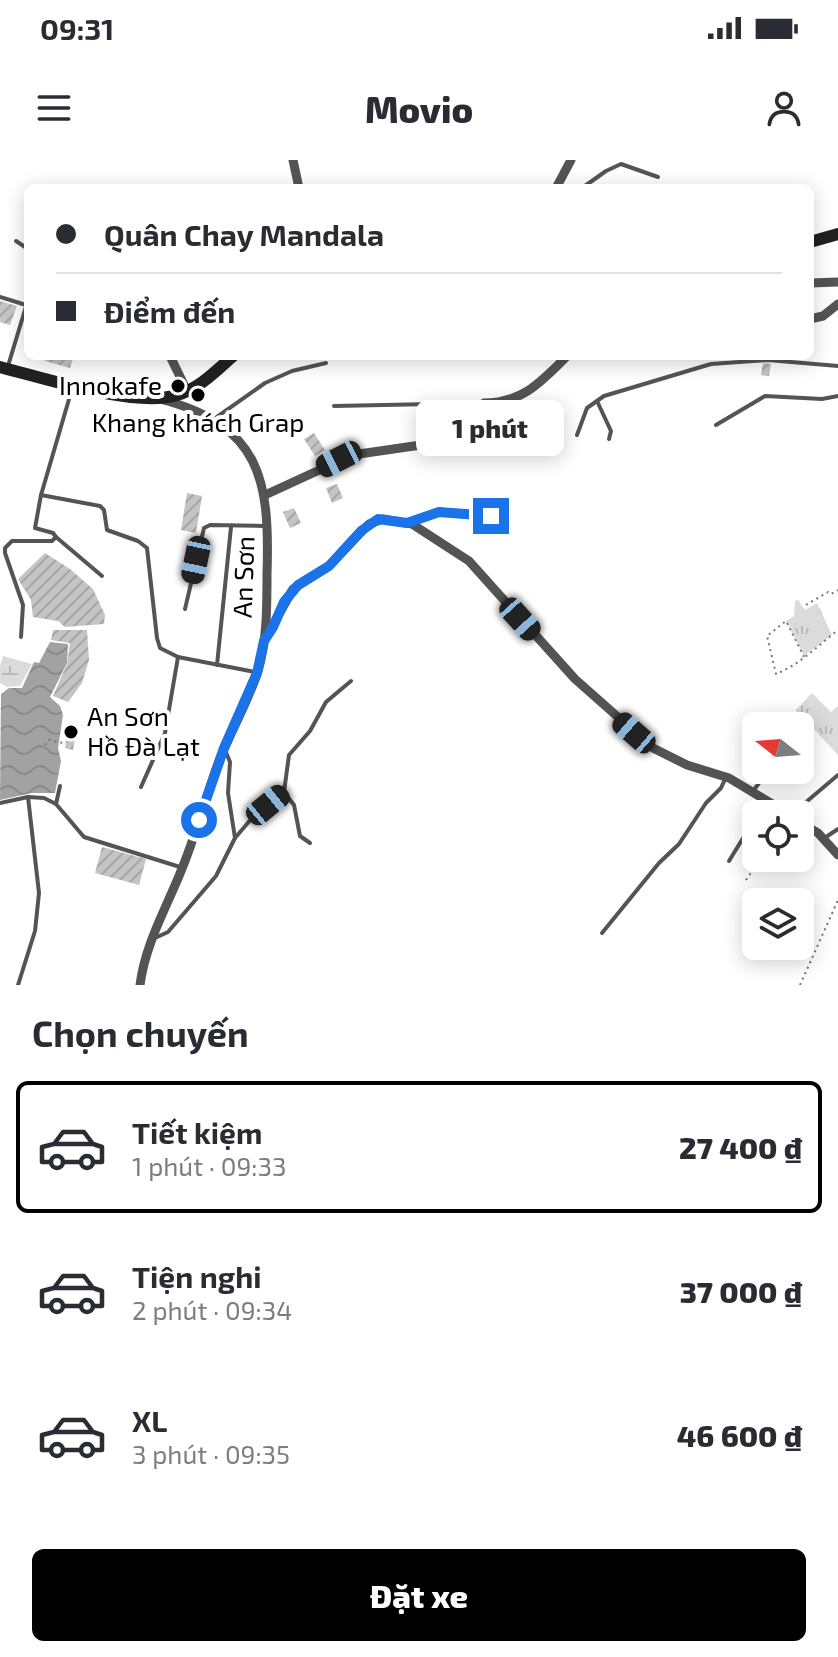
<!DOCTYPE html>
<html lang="vi">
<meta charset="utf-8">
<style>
:root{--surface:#fff;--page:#f7f7f7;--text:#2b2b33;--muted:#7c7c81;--line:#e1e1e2;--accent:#000}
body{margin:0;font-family:"Exo 2",sans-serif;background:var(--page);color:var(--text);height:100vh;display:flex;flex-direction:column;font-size:30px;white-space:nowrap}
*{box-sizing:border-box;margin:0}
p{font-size:26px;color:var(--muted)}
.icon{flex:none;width:44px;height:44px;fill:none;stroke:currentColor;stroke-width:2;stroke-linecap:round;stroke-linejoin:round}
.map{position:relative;height:825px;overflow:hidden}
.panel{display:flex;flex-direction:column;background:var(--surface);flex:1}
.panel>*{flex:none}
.top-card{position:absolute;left:24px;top:24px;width:790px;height:176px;border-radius:12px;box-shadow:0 4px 20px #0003;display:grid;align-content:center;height:176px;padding:0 32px;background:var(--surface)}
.needle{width:52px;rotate:287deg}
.tools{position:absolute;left:742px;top:552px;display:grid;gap:16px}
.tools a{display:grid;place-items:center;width:72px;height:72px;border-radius:12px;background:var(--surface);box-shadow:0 4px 20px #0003;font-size:40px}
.end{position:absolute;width:36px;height:36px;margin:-18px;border:10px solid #1a73e8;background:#fff;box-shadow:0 0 0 4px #fff}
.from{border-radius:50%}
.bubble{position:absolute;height:56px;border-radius:12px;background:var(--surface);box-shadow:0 4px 20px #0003;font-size:26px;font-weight:800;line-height:56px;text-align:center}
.car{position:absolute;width:24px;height:48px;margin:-24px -12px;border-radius:10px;box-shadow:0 0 6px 2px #0007;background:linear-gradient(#222 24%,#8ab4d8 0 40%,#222 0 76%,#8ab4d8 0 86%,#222 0)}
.top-card b{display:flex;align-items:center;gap:28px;height:76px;font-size:30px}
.top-card b+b{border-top:2px solid var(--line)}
.top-card i{width:20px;height:20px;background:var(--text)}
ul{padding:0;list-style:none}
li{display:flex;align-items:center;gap:24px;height:132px;margin:0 16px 12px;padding:0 16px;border:4px solid transparent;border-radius:12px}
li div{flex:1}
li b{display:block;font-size:30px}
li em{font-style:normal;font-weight:800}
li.on{border-color:var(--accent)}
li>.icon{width:72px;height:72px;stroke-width:1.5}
h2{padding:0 32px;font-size:36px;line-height:96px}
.action{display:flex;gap:16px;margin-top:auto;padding:16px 32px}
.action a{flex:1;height:92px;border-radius:12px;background:var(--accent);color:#fff;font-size:32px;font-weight:800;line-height:92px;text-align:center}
.status{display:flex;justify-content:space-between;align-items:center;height:56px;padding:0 40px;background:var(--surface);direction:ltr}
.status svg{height:22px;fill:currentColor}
header{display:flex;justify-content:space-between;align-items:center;height:104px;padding:0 32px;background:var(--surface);font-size:36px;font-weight:800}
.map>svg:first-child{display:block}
.grass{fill:url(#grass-tufts)}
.wetland{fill:url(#wetland-marsh)}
.water{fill:url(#water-waves)}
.building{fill:url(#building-hatch)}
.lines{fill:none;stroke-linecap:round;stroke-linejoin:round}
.path{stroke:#767676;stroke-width:2;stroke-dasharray:2 4;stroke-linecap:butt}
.lane{stroke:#545454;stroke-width:4}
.street{stroke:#545454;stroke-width:9}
.secondary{stroke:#212121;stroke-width:12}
.route{stroke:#1a73e8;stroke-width:10}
.poi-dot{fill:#000;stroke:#fff;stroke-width:3}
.labels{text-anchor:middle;stroke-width:8;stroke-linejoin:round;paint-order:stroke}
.poi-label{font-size:26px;fill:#000;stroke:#fff;text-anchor:end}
.street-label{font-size:26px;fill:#000;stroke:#fff}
</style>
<div class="status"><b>09:31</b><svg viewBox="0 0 49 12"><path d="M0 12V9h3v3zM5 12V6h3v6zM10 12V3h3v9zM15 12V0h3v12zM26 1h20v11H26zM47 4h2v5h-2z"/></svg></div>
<header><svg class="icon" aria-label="menu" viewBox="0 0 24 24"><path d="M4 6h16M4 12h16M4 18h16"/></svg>Movio<svg class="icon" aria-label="person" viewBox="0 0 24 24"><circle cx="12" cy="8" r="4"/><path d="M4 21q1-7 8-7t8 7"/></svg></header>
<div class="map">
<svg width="838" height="825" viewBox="0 0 838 825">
<defs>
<pattern id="grass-tufts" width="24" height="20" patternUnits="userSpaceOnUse" patternTransform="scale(2)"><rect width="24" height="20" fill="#dbdbdb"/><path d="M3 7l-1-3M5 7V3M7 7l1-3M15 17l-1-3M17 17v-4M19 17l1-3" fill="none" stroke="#bababa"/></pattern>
<pattern id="wetland-marsh" width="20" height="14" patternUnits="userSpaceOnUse" patternTransform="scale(2)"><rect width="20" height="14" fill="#dbdbdb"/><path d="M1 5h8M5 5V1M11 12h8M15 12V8" fill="none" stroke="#bababa"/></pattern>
<pattern id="water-waves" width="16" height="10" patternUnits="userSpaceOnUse" patternTransform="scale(2)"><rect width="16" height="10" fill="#a2a2a2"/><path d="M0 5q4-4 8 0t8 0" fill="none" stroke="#8a8a8a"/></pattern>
<pattern id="building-hatch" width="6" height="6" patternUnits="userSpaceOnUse" patternTransform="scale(2)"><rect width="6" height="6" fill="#c4c4c4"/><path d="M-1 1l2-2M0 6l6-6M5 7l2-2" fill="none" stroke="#a7a7a7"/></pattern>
</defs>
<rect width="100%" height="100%" fill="#fff"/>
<g class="grass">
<polygon points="798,440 805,450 817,443 832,475 804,496 786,461 794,456 795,441"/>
<polygon points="812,533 831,552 838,546 838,595 796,550"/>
</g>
<polygon class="wetland" points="3,496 32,504 20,526 7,527 0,523 0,506"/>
<polygon class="water" points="50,482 68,484 67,503 50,537 60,546 63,555 58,588 61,601 55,633 32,633 0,640 1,534 9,528 22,528 34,502 39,503"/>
<g class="building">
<polygon points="0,141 17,146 10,165 0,162"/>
<polygon points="47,196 65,196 73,198 70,208 45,201"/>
<polygon points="763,203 771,204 769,216 761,215"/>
<polygon points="314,273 325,290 315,296 304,279"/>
<polygon points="337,324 343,338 332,343 326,328"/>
<polygon points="187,333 202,336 196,373 181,370"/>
<polygon points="294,348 301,363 290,368 283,352"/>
<polygon points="45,393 70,409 93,429 105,455 104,464 65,467 58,461 33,457 31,440 18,419"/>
<polygon points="53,470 87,470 89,500 82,523 68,542 53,536 67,504 70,483 51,480"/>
<polygon points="69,567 77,568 73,590 65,588"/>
<polygon points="102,687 146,699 139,725 95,713"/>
</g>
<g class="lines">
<g class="path">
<polyline points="806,445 828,432 831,434 838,430"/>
<path d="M804,497L786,461L767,476L776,514C799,505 819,485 838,470"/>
<polyline points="45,585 49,580 63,583"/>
<polyline points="746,720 761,698"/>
<polyline points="800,825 838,740"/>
</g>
<g class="lane">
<polyline points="582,28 606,11 621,4 658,17"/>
<polyline points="16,81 28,89"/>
<polyline points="0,137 26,145"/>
<polyline points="8,206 28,140"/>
<polyline points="72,229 41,335 100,346 104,350 107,370 138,381 147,388 157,478 160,488 178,497"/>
<polyline points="597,241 611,271 609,279"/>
<polyline points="334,246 482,243"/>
<polyline points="214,259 265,223 292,211 326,203"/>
<polyline points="716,265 765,236 822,239 838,236"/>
<polyline points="577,275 587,248 604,236 711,204 768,200 838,206"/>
<polyline points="56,377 102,416"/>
<polyline points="185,449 204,368 210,365 266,366"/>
<polyline points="21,477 23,445 5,393 5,388 12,381 52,381 56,377 53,373 35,368 41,335"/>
<polyline points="217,505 231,367"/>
<polyline points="225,590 230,602 228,633 235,678"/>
<polyline points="141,627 165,573 178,497 255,512"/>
<polyline points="753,631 769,610"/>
<polyline points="284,632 294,645 300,676 310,683"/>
<polyline points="0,643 28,637 44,638 56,644 84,677 180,707"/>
<polyline points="56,644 60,626"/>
<polyline points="758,654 765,642"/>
<polyline points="792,654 838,615"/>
<polyline points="826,677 838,669"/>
<polyline points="729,701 756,657"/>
<polyline points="602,773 659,703 679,684 706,643 721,628 726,617"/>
<polyline points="155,778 168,772 216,716 235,678 252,658 284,632 289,595 310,571 326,542 351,521"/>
<polyline points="18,825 35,771 39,733 28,637"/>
</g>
<g class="street">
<polyline points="293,0 299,28"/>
<polyline points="556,28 571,0"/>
<polyline points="810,123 838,122"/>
<polyline points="810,159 823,156 838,144"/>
<polyline points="170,196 187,231"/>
<path d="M265,335L352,295L428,284L448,277L464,265L484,243C523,243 542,221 567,196"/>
<polyline points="407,363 439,352 491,356"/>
<polyline points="264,481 293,429 329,406 369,364 383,359 412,364 469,401 575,519 653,588 687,605 729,618 789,654"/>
<polyline points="800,662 818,673 838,695"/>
<path d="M140,825C145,786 164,752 179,716C195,679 205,639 219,601C231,571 248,542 258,511C267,481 267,446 267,414C270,320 261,265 160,239"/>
</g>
<g class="secondary">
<polyline points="810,82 838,74"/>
<path d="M0,207C44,218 135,248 177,235C199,229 217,210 233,196"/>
</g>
</g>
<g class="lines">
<polyline class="route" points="199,660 224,588 257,513 264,481 273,467 284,442 298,425 329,406 361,371 378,359 407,363 439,352 491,356"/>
</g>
<g class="poi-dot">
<circle cx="178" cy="226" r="8"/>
<circle cx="198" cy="235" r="8"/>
<circle cx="71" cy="572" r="8"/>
</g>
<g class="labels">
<g class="poi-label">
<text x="162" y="235">Innokafe</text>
<text x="198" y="272" text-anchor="middle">Khang khách Grap</text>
<text x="87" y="566" text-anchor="start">An Sơn<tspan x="87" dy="30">Hồ Đà Lạt</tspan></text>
</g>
<g class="street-label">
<text transform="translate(244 417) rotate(-88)" y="9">An Sơn</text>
</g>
</g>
</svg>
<div class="tools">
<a><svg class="needle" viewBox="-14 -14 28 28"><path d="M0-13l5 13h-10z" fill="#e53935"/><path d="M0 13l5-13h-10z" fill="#7c7c81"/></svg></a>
<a><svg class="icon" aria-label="locate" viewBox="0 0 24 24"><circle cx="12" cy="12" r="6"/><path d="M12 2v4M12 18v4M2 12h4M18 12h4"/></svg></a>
<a><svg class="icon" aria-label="layers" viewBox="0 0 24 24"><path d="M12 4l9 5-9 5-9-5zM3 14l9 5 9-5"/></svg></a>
</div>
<i class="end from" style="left:199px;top:660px"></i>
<i class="end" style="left:491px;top:356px"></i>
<div class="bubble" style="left:416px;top:240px;width:148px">1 phút</div>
<i class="car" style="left:339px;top:299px;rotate:243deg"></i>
<i class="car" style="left:196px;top:400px;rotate:192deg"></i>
<i class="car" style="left:520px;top:459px;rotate:138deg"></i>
<i class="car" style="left:634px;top:573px;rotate:311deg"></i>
<i class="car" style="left:268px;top:645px;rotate:51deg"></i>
<div class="top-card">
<b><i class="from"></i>Quân Chay Mandala</b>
<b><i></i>Điểm đến</b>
</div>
</div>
<section class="panel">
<h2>Chọn chuyến</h2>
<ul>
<li class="on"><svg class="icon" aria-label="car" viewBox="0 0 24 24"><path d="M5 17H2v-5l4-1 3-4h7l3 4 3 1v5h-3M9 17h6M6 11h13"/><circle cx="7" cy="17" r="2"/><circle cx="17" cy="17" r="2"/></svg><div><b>Tiết kiệm</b><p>1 phút · 09:33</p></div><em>27 400 ₫</em></li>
<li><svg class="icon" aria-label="car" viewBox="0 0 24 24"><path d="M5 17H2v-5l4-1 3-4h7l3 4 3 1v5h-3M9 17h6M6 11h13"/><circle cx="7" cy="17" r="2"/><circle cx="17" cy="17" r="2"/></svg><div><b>Tiện nghi</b><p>2 phút · 09:34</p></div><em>37 000 ₫</em></li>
<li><svg class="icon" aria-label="car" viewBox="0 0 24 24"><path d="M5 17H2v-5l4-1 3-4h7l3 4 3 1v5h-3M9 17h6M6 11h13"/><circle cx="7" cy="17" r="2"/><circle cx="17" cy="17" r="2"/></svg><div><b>XL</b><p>3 phút · 09:35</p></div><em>46 600 ₫</em></li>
</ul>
<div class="action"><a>Đặt xe</a></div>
</section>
